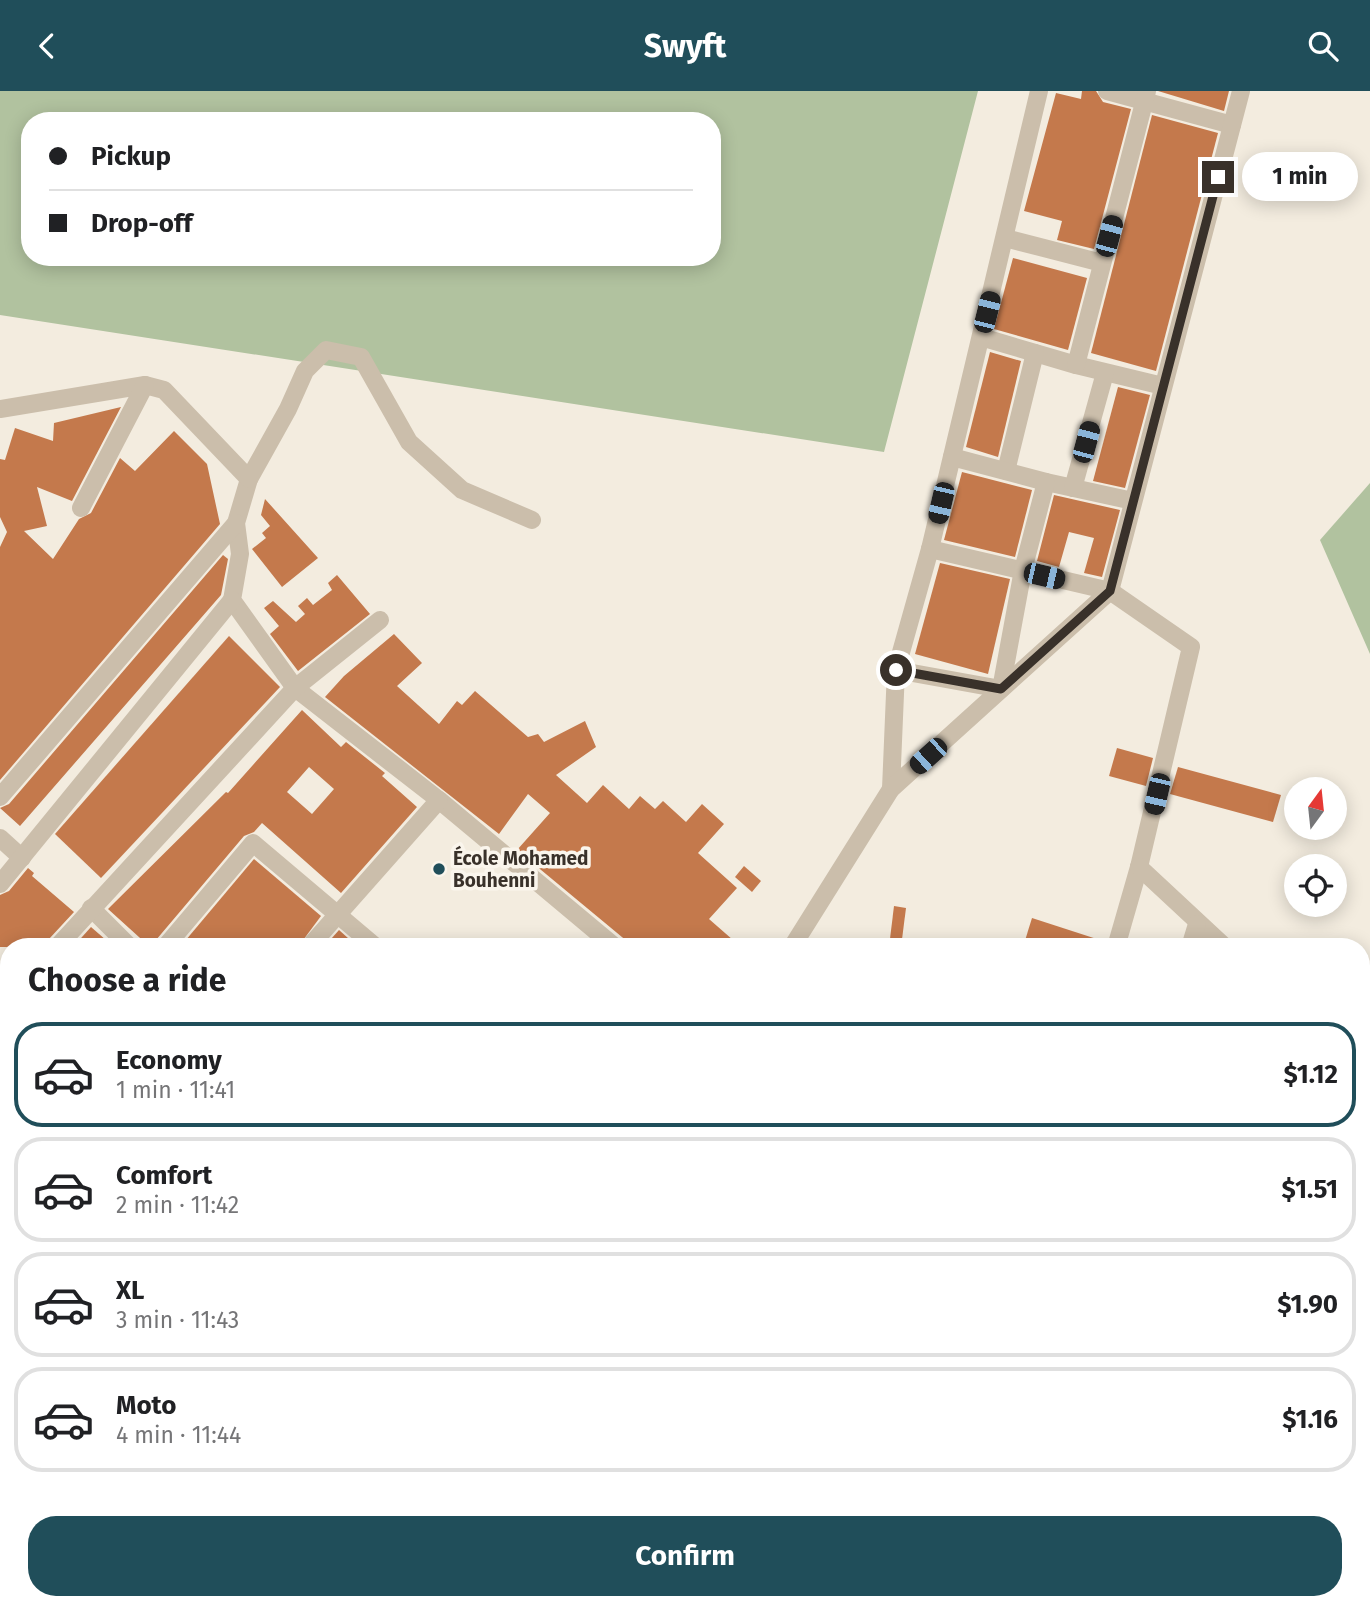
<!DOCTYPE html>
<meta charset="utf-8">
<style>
:root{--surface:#fff;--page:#f2f2f2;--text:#202124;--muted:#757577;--line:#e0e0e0;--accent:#204e5a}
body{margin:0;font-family:"Fira Sans",sans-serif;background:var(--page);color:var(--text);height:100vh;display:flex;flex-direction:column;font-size:26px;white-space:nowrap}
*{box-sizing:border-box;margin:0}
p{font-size:23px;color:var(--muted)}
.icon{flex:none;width:38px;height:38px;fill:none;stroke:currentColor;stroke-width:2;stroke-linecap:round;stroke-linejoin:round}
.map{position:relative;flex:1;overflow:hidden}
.sheet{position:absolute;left:0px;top:847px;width:1370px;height:672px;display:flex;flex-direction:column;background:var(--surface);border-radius:28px 28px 0 0;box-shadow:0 4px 18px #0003}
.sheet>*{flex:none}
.guide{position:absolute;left:21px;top:21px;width:700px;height:154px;border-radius:28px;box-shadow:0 4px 18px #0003;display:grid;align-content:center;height:154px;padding:0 28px;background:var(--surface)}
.needle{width:46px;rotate:15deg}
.tools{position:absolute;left:1284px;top:686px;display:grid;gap:14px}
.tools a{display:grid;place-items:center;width:63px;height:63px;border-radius:50%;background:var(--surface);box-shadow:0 4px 18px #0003;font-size:35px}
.end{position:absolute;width:32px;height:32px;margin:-16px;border:9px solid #39312a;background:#fff;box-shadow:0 0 0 4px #fff}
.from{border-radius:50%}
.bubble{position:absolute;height:49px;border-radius:24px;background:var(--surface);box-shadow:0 4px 18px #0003;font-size:23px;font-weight:700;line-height:49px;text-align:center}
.car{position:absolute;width:21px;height:42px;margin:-21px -10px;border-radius:9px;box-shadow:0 0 5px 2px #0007;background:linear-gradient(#222 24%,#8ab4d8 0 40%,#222 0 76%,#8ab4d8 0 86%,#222 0)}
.guide b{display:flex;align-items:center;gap:24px;height:66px;font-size:26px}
.guide b+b{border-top:2px solid var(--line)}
.guide i{width:18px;height:18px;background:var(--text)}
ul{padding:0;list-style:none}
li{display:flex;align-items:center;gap:21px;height:105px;margin:0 14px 10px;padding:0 14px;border:4px solid var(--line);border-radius:28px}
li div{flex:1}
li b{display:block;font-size:26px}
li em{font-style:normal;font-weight:700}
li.active{border-color:var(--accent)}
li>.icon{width:63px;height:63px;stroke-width:1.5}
h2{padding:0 28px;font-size:32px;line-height:84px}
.primary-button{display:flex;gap:14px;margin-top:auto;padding:14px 28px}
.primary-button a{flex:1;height:80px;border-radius:28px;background:var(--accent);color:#fff;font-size:28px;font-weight:700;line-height:80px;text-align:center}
header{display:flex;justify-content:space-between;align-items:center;height:91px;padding:0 28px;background:var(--accent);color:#fff;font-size:32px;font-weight:700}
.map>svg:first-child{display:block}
.green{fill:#b1c29f;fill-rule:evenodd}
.building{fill:#c4794c;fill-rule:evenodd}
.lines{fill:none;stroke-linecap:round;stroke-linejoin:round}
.street{stroke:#cbbeab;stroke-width:18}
.route{stroke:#39312a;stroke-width:9}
.poi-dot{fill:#204e5a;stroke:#faf5ec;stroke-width:2.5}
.labels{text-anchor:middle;stroke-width:7;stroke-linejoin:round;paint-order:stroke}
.poi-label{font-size:19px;font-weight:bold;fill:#39312a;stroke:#faf5ec;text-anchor:start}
</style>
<header><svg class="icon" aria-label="back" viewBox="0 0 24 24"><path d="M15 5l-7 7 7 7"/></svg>Swyft<svg class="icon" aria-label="search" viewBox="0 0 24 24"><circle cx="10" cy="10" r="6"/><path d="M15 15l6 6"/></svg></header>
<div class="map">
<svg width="1370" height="1519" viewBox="0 0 1370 1519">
<rect width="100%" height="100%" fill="#f3ecdf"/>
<g class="green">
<path d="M0,0H978L884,361L0,224ZM30,30H712V166H30Z"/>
<polygon points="1370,392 1370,563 1320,449"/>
</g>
<g class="building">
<polygon points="1082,0 1096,0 1103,11 1131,18 1094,158 1057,149 1062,130 1024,120 1056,2 1081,8"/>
<polygon points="1158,0 1229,0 1224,20"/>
<polygon points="1152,24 1218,42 1156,280 1091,262"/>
<polygon points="1013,167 1087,187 1068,259 994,238"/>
<polygon points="990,261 1021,270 998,366 966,356"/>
<polygon points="1118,296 1150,304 1125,397 1093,390"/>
<polygon points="121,316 72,410 37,396 47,435 24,440 53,468 79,428 91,422 120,367 135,380 174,340 207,373 220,433 0,689 0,456 7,441 0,426 0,368 5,369 15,337 53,350 54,332"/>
<polygon points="962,381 1032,399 1015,466 944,449"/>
<polygon points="1054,404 1120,419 1102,486 1084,482 1094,447 1069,441 1059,476 1037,470"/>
<polygon points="265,408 318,467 282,496 252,458 266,447 262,442 270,435 261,424"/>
<polygon points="223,464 228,468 221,504 20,735 0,717 9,713"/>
<polygon points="940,472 1010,488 988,583 915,563"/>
<polygon points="337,484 370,523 298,580 270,543 279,535 264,517 273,510 296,531 305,523 298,515 307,507 313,514 332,499 328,492"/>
<polygon points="394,543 422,572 397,595 439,633 457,610 462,614 475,600 528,646 538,643 544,651 585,630 596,656 556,684 587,712 603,694 629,718 640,705 655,718 663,710 686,731 702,713 724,733 698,762 737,797 709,828 741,856 634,856 517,759 550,722 528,703 499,743 325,606 344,585"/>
<polygon points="229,545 280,596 101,787 55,743"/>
<path d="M302,619L341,656L346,651L385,682L382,685L417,716L341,802L262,732L254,741L244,745L156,849L154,856H150L108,818L226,701L228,702ZM309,676L334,698L312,723L287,701Z"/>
<polygon points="1117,657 1153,667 1146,695 1109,685"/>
<polygon points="1178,676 1281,704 1273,731 1170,703"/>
<polygon points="254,768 321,825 298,856 180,856"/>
<polygon points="744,775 761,790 752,801 735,786"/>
<polygon points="28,777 34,782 32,785 74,821 49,848 46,856 0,856 0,804 9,800"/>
<polygon points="894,815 906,817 901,856 889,856"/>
<polygon points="1032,827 1106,851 1105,856 1023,856"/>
<polygon points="91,836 114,856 73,856"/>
<polygon points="339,839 358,856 324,856"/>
</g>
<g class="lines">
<g class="street">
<polyline points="1107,0 1232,34"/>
<polyline points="1005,147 1102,172"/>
<polyline points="981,246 1076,274 1163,295"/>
<polyline points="1076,274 1147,0"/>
<polyline points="0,318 145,294 164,299 249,388 236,432 240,463 232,509 295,597 439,709 615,856"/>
<polyline points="1006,380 1035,262"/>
<polyline points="249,388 288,318 305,280 326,259 361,266 409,351 462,399 532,429"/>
<polyline points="1046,391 1133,410"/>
<polyline points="1073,397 1105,282"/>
<polyline points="81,417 145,294"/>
<polyline points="930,458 1110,500 1191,556 1139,776 1116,856"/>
<polyline points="896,579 1001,598 1023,479 1046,391 952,366"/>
<polyline points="891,698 896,579 930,458 1039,0"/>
<polyline points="0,706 236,432"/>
<polyline points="0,747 22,767"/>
<polyline points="1139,776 1225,856"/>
<polyline points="0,793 232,509"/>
<polyline points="91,817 130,856"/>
<polyline points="57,856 295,597 380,529"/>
<polyline points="165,856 253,752 376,856"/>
<polyline points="309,856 439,709"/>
<polyline points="792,856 891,698 1110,500 1241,0"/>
<polyline points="1190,856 1197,833"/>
<polyline points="0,922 9,911"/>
<polyline points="0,1019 9,1027"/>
<polyline points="0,1118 9,1109"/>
<polyline points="0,1225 9,1215"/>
<polyline points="523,1510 523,1519"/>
<polyline points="684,1510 685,1519"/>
<polyline points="1007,1510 1011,1519"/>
<polyline points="39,1519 43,1510"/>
<polyline points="100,1519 104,1510"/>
<polyline points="233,1519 240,1510"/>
<polyline points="419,1519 427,1510"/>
<polyline points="699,1519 705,1510"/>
<polyline points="791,1519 798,1510"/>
<polyline points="946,1519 950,1510"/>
</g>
</g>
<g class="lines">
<polyline class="route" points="896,579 1001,598 1110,500 1218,86"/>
</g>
<circle class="poi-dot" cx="439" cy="778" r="7"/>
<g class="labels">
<g class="poi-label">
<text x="453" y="774">École Mohamed<tspan x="453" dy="22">Bouhenni</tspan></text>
</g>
</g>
</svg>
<div class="tools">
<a><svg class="needle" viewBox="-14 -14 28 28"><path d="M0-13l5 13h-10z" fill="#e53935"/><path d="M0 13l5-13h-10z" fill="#757577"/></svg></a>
<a><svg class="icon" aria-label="locate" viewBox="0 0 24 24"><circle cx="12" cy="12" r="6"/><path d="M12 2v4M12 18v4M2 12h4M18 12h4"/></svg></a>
</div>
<i class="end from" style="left:896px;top:579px"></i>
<i class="end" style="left:1218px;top:86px"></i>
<div class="bubble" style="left:1242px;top:61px;width:116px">1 min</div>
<i class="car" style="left:1109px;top:145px;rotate:15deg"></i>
<i class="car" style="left:987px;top:221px;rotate:14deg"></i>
<i class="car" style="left:1086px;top:351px;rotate:15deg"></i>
<i class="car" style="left:941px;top:412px;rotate:193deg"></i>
<i class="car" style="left:1044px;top:485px;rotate:103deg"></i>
<i class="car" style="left:928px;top:665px;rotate:228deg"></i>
<i class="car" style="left:1157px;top:703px;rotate:193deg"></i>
<div class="guide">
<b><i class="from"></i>Pickup</b>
<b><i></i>Drop-off</b>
</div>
<section class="sheet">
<h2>Choose a ride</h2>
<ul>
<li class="active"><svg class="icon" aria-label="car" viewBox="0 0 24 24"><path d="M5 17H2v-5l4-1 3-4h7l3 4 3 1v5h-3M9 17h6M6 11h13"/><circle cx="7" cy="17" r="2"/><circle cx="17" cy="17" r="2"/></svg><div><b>Economy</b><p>1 min · 11:41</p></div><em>$1.12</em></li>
<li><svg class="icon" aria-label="car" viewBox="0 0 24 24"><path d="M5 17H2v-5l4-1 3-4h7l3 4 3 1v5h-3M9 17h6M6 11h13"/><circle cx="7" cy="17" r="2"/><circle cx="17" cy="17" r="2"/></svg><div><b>Comfort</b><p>2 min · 11:42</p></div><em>$1.51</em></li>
<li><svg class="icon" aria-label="car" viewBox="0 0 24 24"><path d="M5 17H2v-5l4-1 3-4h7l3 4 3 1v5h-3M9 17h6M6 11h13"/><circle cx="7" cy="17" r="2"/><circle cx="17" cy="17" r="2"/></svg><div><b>XL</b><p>3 min · 11:43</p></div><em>$1.90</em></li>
<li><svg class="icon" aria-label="car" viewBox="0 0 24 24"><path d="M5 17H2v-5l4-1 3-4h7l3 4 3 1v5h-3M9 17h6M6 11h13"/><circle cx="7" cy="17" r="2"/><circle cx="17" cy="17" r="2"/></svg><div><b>Moto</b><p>4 min · 11:44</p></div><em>$1.16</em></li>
</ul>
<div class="primary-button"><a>Confirm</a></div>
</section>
</div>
